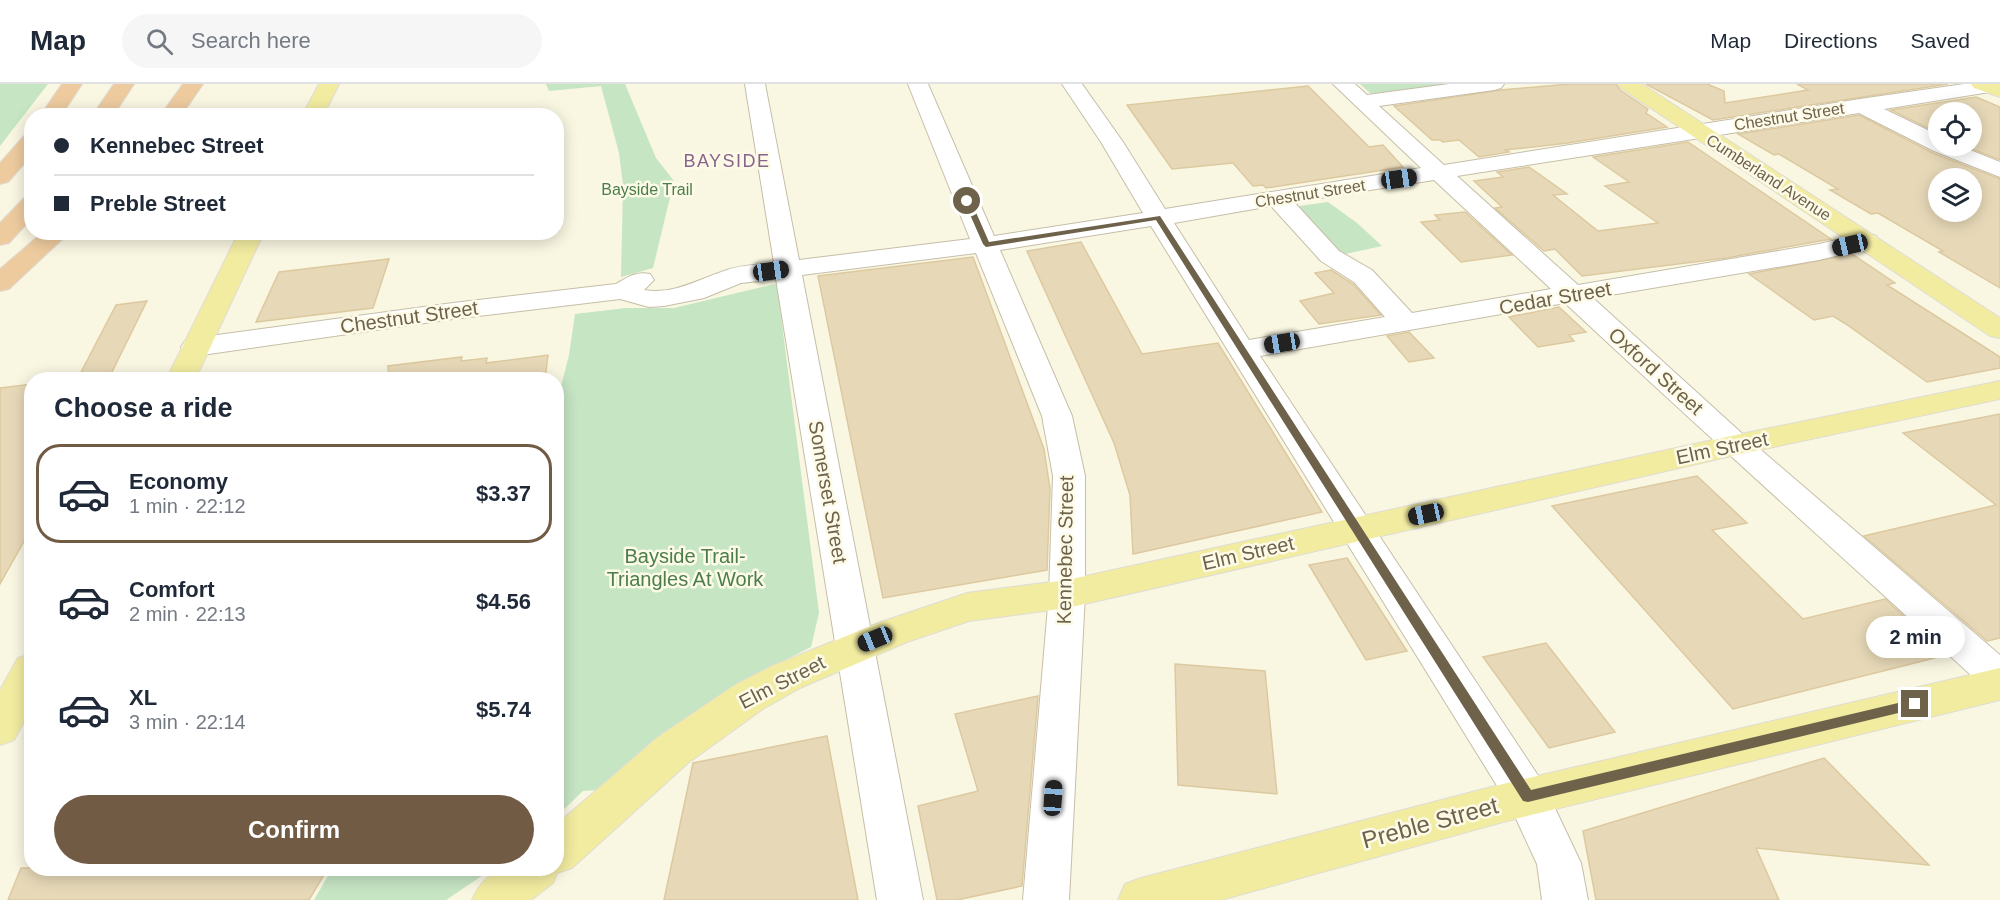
<!DOCTYPE html>
<meta charset="utf-8">
<style>
:root{--surface:#fff;--page:#f6f6f7;--text:#1f2937;--muted:#747a83;--line:#e0e1e3;--accent:#725b44}
body{margin:0;font-family:Arial,sans-serif;background:var(--page);color:var(--text);height:100vh;display:flex;flex-direction:column;font-size:22px;white-space:nowrap}
*{box-sizing:border-box;margin:0}
p{font-size:20px;color:var(--muted)}
.icon{flex:none;width:33px;height:33px;fill:none;stroke:currentColor;stroke-width:2;stroke-linecap:round;stroke-linejoin:round}
.map{position:relative;flex:1;overflow:hidden}
.panel{position:absolute;left:24px;top:288px;width:540px;height:504px;display:flex;flex-direction:column;background:var(--surface);border-radius:24px;box-shadow:0 3px 15px #0003}
.panel>*{flex:none}
.guide{position:absolute;left:24px;top:24px;width:540px;height:132px;border-radius:24px;box-shadow:0 3px 15px #0003;display:grid;align-content:center;height:132px;padding:0 30px;background:var(--surface)}
.tools{position:absolute;left:1928px;top:18px;display:grid;gap:12px}
.tools a{display:grid;place-items:center;width:54px;height:54px;border-radius:50%;background:var(--surface);box-shadow:0 3px 15px #0003;font-size:30px}
.end{position:absolute;width:27px;height:27px;margin:-14px;border:8px solid #6e624b;background:#fff;box-shadow:0 0 0 3px #fff}
.from{border-radius:50%}
.bubble{position:absolute;height:42px;border-radius:21px;background:var(--surface);box-shadow:0 3px 15px #0003;font-size:20px;font-weight:800;line-height:42px;text-align:center}
.car{position:absolute;width:18px;height:36px;margin:-18px -9px;border-radius:8px;box-shadow:0 0 4px 2px #0007;background:linear-gradient(#222 24%,#8ab4d8 0 40%,#222 0 76%,#8ab4d8 0 86%,#222 0)}
.guide b{display:flex;align-items:center;gap:21px;height:57px;font-size:22px}
.guide b+b{border-top:2px solid var(--line)}
.guide i{width:15px;height:15px;background:var(--text)}
ul{padding:0;list-style:none}
li{display:flex;align-items:center;gap:18px;height:99px;margin:0 12px 9px;padding:0 18px;border:3px solid transparent;border-radius:24px}
li div{flex:1}
li b{display:block;font-size:22px}
li em{font-style:normal;font-weight:800}
li.selected{border-color:var(--accent)}
li>.icon{width:54px;height:54px;stroke-width:1.5}
h2{padding:0 30px;font-size:27px;line-height:72px}
.action{display:flex;gap:12px;margin-top:auto;padding:12px 30px}
.action a{flex:1;height:69px;border-radius:36px;background:var(--accent);color:#fff;font-size:24px;font-weight:800;line-height:69px;text-align:center}
header{display:flex;align-items:center;gap:36px;box-sizing:border-box;height:84px;padding:0 30px;background:var(--surface);border-bottom:2px solid var(--line)}
header strong{font-size:28px}
nav{display:flex;gap:33px;margin-inline-start:auto;font-size:21px}
.search{width:420px;height:54px;background:var(--page);display:flex;align-items:center;gap:15px;box-sizing:border-box;padding:0 21px;border-radius:33px;color:var(--muted);font-size:22px}
.map>svg:first-child{display:block}
.green{fill:#c6e5c3}
.building{fill:#e7d9b8;stroke:#ddc99f;stroke-width:1.5;fill-rule:evenodd}
.lines{fill:none;stroke-linecap:round;stroke-linejoin:round}
.minor-casing{stroke:#c6bea8;stroke-width:2}
.major-casing{stroke:#dfdcd7;stroke-width:2}
.highway-casing{stroke:#dfdcd7;stroke-width:2}
.minor{fill:#fff;fill-rule:evenodd}
.major{fill:#f2eca1;fill-rule:evenodd}
.highway{fill:#eecb9f;fill-rule:evenodd}
.route{fill:#6e624b}
.labels{text-anchor:middle;stroke-width:5;stroke-linejoin:round;paint-order:stroke}
.far-street-label{font-size:16px;fill:#6e624b;stroke:#fdfbe8}
.far-park-label{font-size:16px;fill:#4b7e4b;stroke:#fdfbe8}
.far-neighbourhood-label{font-size:18px;letter-spacing:1.5px;fill:#89648b;stroke:#fdfbe8}
.street-label{font-size:20px;fill:#6e624b;stroke:#fdfbe8}
.park-label{font-size:20px;fill:#4b7e4b;stroke:#fdfbe8}
.near-street-label{font-size:24px;fill:#6e624b;stroke:#fdfbe8}
</style>
<header>
<strong>Map</strong>
<div class="search"><svg class="icon" aria-label="search" viewBox="0 0 24 24"><circle cx="10" cy="10" r="6"/><path d="M15 15l6 6"/></svg>Search here</div>
<nav><a>Map</a><a>Directions</a><a>Saved</a></nav>
</header>
<div class="map">
<svg width="2000" height="816" viewBox="0 0 2000 816">
<rect width="100%" height="100%" fill="#f9f7e2"/>
<g class="green">
<polygon points="0,0 48,0 0,62"/>
<polygon points="546,0 625,0 656,74 674,97 653,184 621,193 623,101 619,69 601,2 549,7"/>
<polygon points="1360,0 1450,0 1376,10 1370,9"/>
<polygon points="1328,118 1357,139 1382,162 1341,171 1292,123"/>
<polygon points="775,200 777,201 819,529 811,563 749,594 598,706 583,707 557,732 556,322 569,271 575,230 626,224 674,224"/>
<polygon points="332,785 332,784 492,785 446,816 314,816"/>
</g>
<g class="building">
<polygon points="1570,0 1616,0 1620,6 1648,25 1646,29 1667,43 1568,59 1505,66 1509,68 1479,73 1459,56 1443,58 1440,56 1432,56 1394,22 1501,6"/>
<polygon points="1646,0 1707,0 1724,7 1725,19 1808,6 1797,0 1948,0 1713,36"/>
<polygon points="1308,2 1369,63 1383,61 1403,83 1266,104 1263,101 1253,102 1233,79 1172,85 1127,21"/>
<polygon points="1976,13 2000,23 2000,76 1965,62 1971,62 1971,28 1938,28 1938,49 1891,26"/>
<path d="M1859,31L1933,69L2000,95V204L1939,168L1943,167L1878,129L1871,130L1830,106L1838,105L1779,70L1774,71L1738,50ZM1938,94H1971V128H1938Z"/>
<polygon points="1688,58 1831,155 1726,174 1582,192 1555,165 1544,167 1495,124 1502,123 1474,97 1503,93 1497,88 1529,83 1567,110 1553,111 1598,147 1658,139 1605,102 1629,98 1593,73"/>
<polygon points="1465,128 1512,171 1461,178 1421,138 1440,136 1435,131"/>
<polygon points="1081,158 1142,270 1218,259 1322,428 1133,470 1130,411 1114,359 1027,167"/>
<polygon points="1852,170 1895,199 1887,201 2000,273 2000,284 1927,298 1846,240 1833,232 1814,236 1749,190"/>
<polygon points="973,173 1044,365 1050,405 1047,486 883,514 818,192"/>
<polygon points="389,175 373,224 256,238 279,188"/>
<polygon points="1331,186 1353,200 1381,231 1319,240 1300,217 1334,209 1315,189"/>
<polygon points="147,217 108,296 77,296 116,221"/>
<polygon points="1559,223 1586,248 1569,251 1574,257 1538,263 1509,233"/>
<polygon points="1409,248 1434,274 1409,278 1387,252"/>
<polygon points="548,271 545,296 389,296 388,282 462,273 461,277 487,274 486,279"/>
<polygon points="32,300 32,443 0,500 0,304"/>
<polygon points="2000,330 2000,554 1987,557 1864,452 1996,421 1903,349"/>
<polygon points="1697,392 1747,439 1712,446 1803,535 1885,515 1946,571 1733,625 1552,422"/>
<polygon points="1347,474 1407,567 1366,576 1309,481"/>
<polygon points="1546,559 1615,648 1549,664 1483,573"/>
<polygon points="1175,580 1265,587 1277,710 1178,701"/>
<polygon points="1038,612 1022,802 957,816 937,816 918,722 978,707 955,630"/>
<polygon points="827,652 858,816 664,816 693,679"/>
<polygon points="1824,674 1929,781 1756,764 1779,816 1596,816 1583,747"/>
<polygon points="21,784 328,784 309,816 8,816"/>
</g>
<g class="lines">
<g class="minor-casing">
<path id="minor" d="M745,0H765L799,176L970,155L908,0H928L994,152L1143,129L1101,58L1062,0H1082L1123,58L1165,125L1421,84L1333,0H1355L1367,11L1449,0H1504L1501,4L1494,6L1379,22L1444,81L1860,15L1964,0H1999L1997,6L1990,8L1884,25L1938,51V62H1960L2000,78V93L1934,67L1859,29L1457,92L1578,201L1819,160L1867,149L1876,152L1880,157L1876,162L1819,176L1593,214L1747,354L2000,571V610L1986,605C1846,476 1704,349 1565,219L1260,272L1543,699L1581,779L1588,816H1542L1537,780L1512,726L1151,142L1000,166L1072,332L1085,392V510L1069,816H1023L1049,510L1053,392L1042,332L976,169L802,191L923,816H877L776,195L741,199L704,214L664,222L649,223L620,215L453,235L195,272L185,269L181,263L185,257L195,254L453,219L616,200C628,193 636,187 650,190L654,196L644,206C674,211 699,195 727,186C741,181 759,181 774,179ZM1434,96L1551,205L1412,229L1372,186L1339,167L1294,118ZM1271,122L1321,177L1354,198L1385,233L1249,256L1174,139Z"/>
</g>
<g class="major-casing">
<g id="major">
<polygon points="319,0 339,0 323,32 302,32"/>
<polygon points="1618,0 1642,0 2000,234 2000,254 1990,252 1621,4"/>
<polygon points="1971,0 2000,0 2000,13 1974,4"/>
<polygon points="239,148 264,148 195,296 166,296"/>
<path d="M2000,297V315L1736,371L1067,524L969,537L907,558L800,604L763,625L688,679L572,784L557,789L553,799L531,816H472C490,775 519,784 556,784V741L658,653L735,601L772,582L881,538L967,509L1067,496L1736,351Z"/>
<polygon points="32,570 32,623 14,656 0,661 0,606 18,574"/>
<polygon points="2000,584 2000,616 1503,738 1221,816 1118,816 1125,800 1141,794 1503,700"/>
</g>
</g>
<g class="highway-casing">
<g id="highway">
<polygon points="62,0 82,0 61,32 40,32"/>
<polygon points="114,0 134,0 113,32 92,32"/>
<polygon points="183,0 203,0 181,32 160,32"/>
<polygon points="32,51 32,71 8,98 0,100 0,79 24,52"/>
<polygon points="32,112 32,134 9,159 0,161 0,139 24,114"/>
<polygon points="43,148 70,148 9,205 0,207 0,185"/>
</g>
</g>
<use href="#minor" class="minor"/>
<use href="#major" class="major"/>
<use href="#highway" class="highway"/>
</g>
<polygon class="route" points="967,115 971,117 989,158 1160,132 1531,706 1915,615 1920,620 1919,624 1528,718 1523,717 1156,136 986,163 983,160 964,117"/>
<g class="labels">
<g class="far-street-label">
<text transform="translate(1789 32) rotate(-9)" y="6">Chestnut Street</text>
<text transform="translate(1769 93) rotate(33)" y="6">Cumberland Avenue</text>
<text transform="translate(1310 109) rotate(-9)" y="6">Chestnut Street</text>
</g>
<g class="far-park-label">
<text x="647" y="111">Bayside Trail</text>
</g>
<g class="far-neighbourhood-label">
<text x="727" y="83">BAYSIDE</text>
</g>
<g class="street-label">
<text transform="translate(1555 214) rotate(-10)" y="7">Cedar Street</text>
<text transform="translate(409 233) rotate(-8)" y="7">Chestnut Street</text>
<text transform="translate(1656 287) rotate(42)" y="7">Oxford Street</text>
<text transform="translate(1722 364) rotate(-12)" y="7">Elm Street</text>
<text transform="translate(828 408) rotate(80)" y="7">Somerset Street</text>
<text transform="translate(1065 466) rotate(-89)" y="7">Kennebec Street</text>
<text transform="translate(1248 469) rotate(-13)" y="7">Elm Street</text>
<text transform="translate(782 598) rotate(-27)" y="7">Elm Street</text>
</g>
<g class="park-label">
<text x="685" y="479">Bayside Trail-<tspan x="685" dy="23">Triangles At Work</tspan></text>
</g>
<g class="near-street-label">
<text transform="translate(1430 739) rotate(-15)" y="8">Preble Street</text>
</g>
</g>
</svg>
<div class="tools">
<a><svg class="icon" aria-label="locate" viewBox="0 0 24 24"><circle cx="12" cy="12" r="6"/><path d="M12 2v4M12 18v4M2 12h4M18 12h4"/></svg></a>
<a><svg class="icon" aria-label="layers" viewBox="0 0 24 24"><path d="M12 4l9 5-9 5-9-5zM3 14l9 5 9-5"/></svg></a>
</div>
<i class="end from" style="left:967px;top:117px"></i>
<i class="end" style="left:1915px;top:620px"></i>
<div class="bubble" style="left:1866px;top:532px;width:99px">2 min</div>
<i class="car" style="left:1399px;top:95px;rotate:82deg"></i>
<i class="car" style="left:1850px;top:161px;rotate:257deg"></i>
<i class="car" style="left:771px;top:187px;rotate:82deg"></i>
<i class="car" style="left:1282px;top:259px;rotate:261deg"></i>
<i class="car" style="left:1426px;top:430px;rotate:258deg"></i>
<i class="car" style="left:875px;top:555px;rotate:248deg"></i>
<i class="car" style="left:1053px;top:714px;rotate:4deg"></i>
<div class="guide">
<b><i class="from"></i>Kennebec Street</b>
<b><i></i>Preble Street</b>
</div>
<section class="panel">
<h2>Choose a ride</h2>
<ul>
<li class="selected"><svg class="icon" aria-label="car" viewBox="0 0 24 24"><path d="M5 17H2v-5l4-1 3-4h7l3 4 3 1v5h-3M9 17h6M6 11h13"/><circle cx="7" cy="17" r="2"/><circle cx="17" cy="17" r="2"/></svg><div><b>Economy</b><p>1 min · 22:12</p></div><em>$3.37</em></li>
<li><svg class="icon" aria-label="car" viewBox="0 0 24 24"><path d="M5 17H2v-5l4-1 3-4h7l3 4 3 1v5h-3M9 17h6M6 11h13"/><circle cx="7" cy="17" r="2"/><circle cx="17" cy="17" r="2"/></svg><div><b>Comfort</b><p>2 min · 22:13</p></div><em>$4.56</em></li>
<li><svg class="icon" aria-label="car" viewBox="0 0 24 24"><path d="M5 17H2v-5l4-1 3-4h7l3 4 3 1v5h-3M9 17h6M6 11h13"/><circle cx="7" cy="17" r="2"/><circle cx="17" cy="17" r="2"/></svg><div><b>XL</b><p>3 min · 22:14</p></div><em>$5.74</em></li>
</ul>
<div class="action"><a>Confirm</a></div>
</section>
</div>
